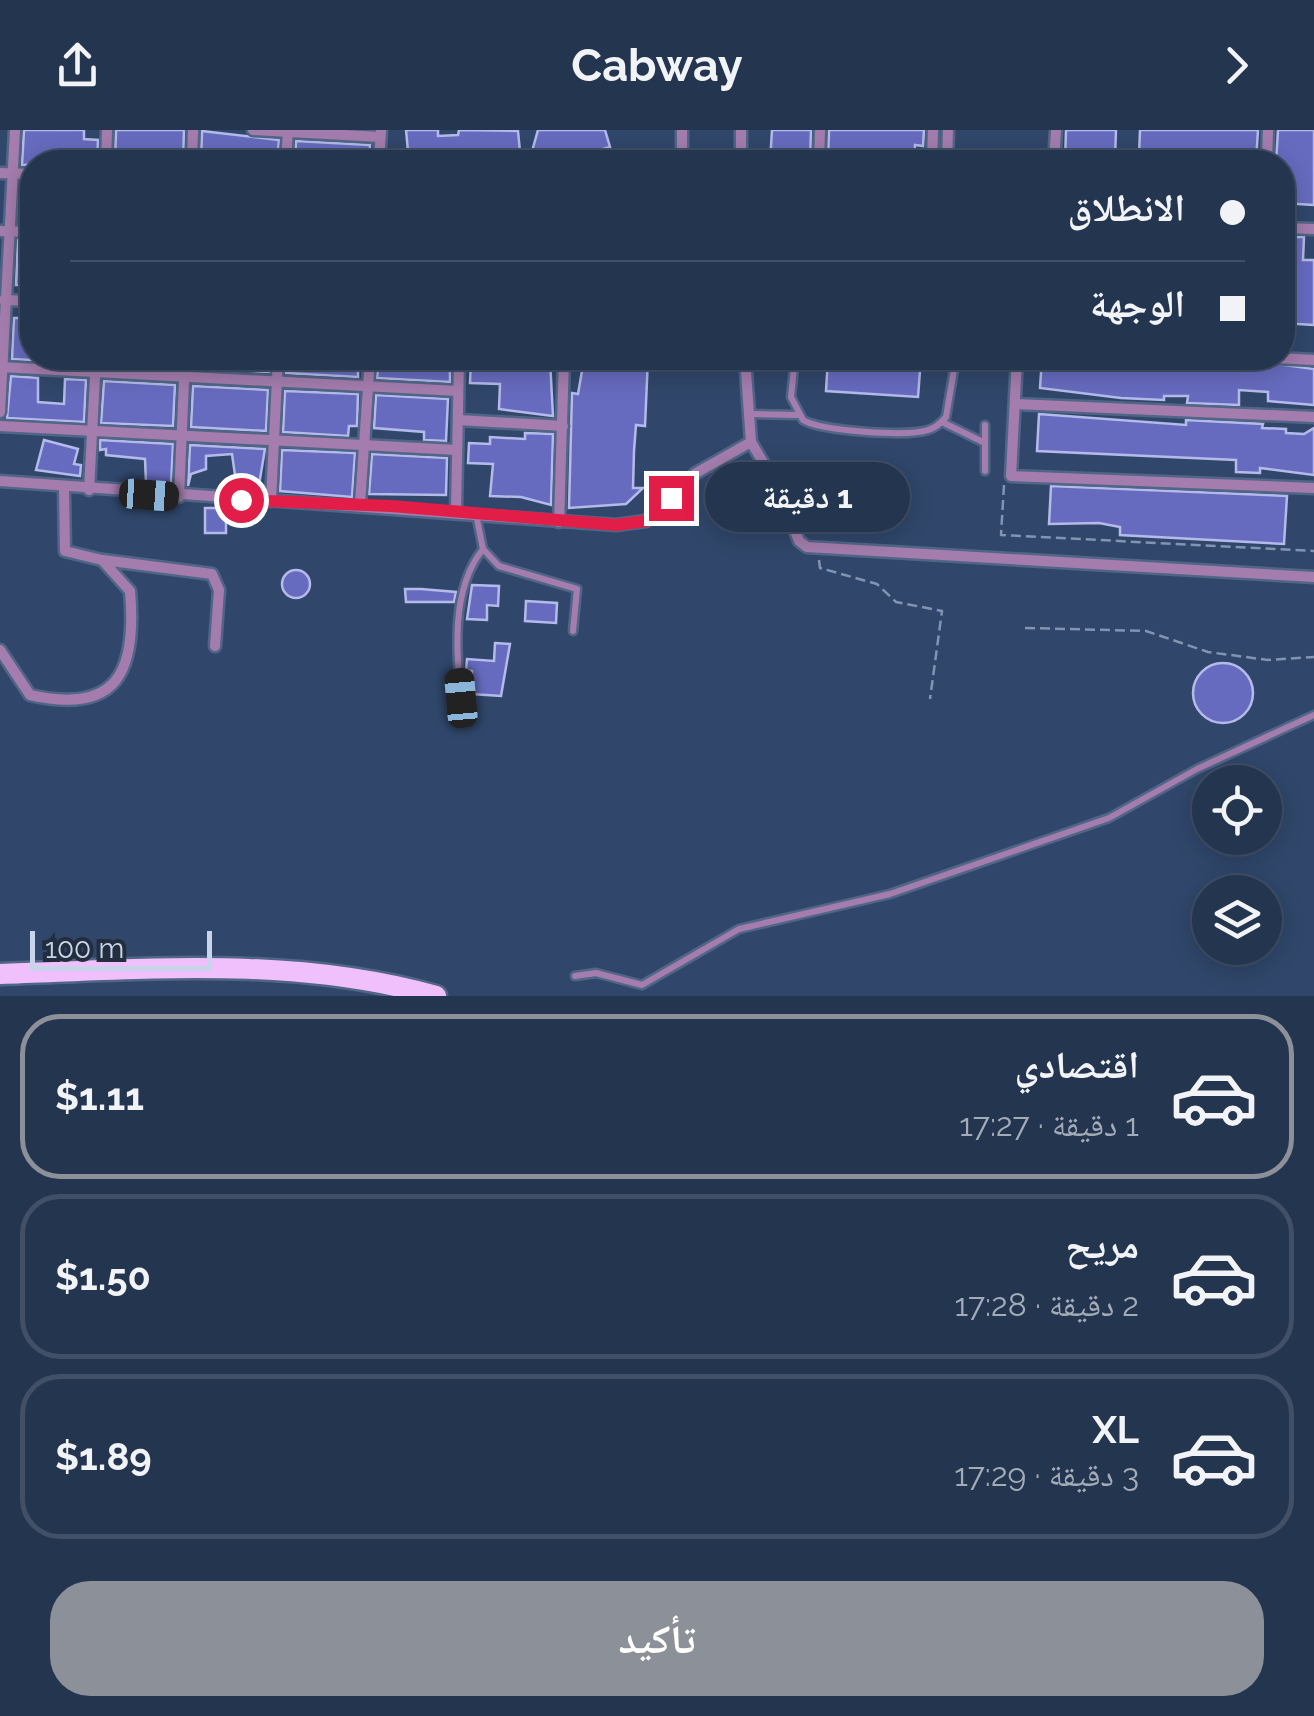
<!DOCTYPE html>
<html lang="ar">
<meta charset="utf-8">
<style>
:root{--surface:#243550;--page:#2c3d57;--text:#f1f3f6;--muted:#a3abb7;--line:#415067;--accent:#8c9099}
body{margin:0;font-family:Raleway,"Noto Naskh Arabic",sans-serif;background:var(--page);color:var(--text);direction:rtl;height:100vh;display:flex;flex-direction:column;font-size:38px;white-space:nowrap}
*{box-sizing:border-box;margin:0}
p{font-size:32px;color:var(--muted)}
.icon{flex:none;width:55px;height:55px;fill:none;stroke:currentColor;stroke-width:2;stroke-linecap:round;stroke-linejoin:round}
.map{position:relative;height:866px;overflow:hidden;direction:ltr}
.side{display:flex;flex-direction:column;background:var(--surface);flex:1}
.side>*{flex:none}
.banner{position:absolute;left:20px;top:20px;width:1275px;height:220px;border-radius:40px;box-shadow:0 5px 25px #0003,0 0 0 2px var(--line);direction:rtl;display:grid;align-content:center;height:220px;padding:0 50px;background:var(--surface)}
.buttons{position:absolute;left:1192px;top:635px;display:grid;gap:20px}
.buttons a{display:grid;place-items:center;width:90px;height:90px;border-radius:50%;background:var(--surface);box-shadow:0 5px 25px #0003,0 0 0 2px var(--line);font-size:50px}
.scale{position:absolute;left:30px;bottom:25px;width:182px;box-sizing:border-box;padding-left:10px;border:5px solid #c7d5eb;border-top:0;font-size:28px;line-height:35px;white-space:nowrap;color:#c7d5eb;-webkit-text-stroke:8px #222d3e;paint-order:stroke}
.end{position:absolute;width:45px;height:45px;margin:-22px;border:12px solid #e11d48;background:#fff;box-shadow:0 0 0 5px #fff}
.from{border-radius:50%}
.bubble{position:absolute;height:70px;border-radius:35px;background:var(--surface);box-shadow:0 5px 25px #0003,0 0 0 2px var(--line);font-size:32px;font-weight:700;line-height:70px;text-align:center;direction:rtl}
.car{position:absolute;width:30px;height:60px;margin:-30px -15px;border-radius:12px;box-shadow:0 0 8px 2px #0007;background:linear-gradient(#222 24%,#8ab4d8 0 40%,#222 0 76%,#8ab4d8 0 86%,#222 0)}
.banner b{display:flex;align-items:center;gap:35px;height:95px;font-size:38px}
.banner b+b{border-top:2px solid var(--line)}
.banner i{width:25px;height:25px;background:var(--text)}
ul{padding:18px 0 0;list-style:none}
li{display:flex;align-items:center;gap:30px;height:165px;margin:0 20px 15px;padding:0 30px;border:5px solid var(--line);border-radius:40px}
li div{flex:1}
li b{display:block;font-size:38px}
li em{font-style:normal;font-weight:700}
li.active{border-color:var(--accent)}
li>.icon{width:90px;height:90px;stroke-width:1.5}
.action{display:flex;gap:20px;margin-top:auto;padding:20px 50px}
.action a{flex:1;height:115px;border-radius:40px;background:var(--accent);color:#fff;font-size:40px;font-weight:700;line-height:115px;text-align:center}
header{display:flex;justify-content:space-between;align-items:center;height:130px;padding:0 50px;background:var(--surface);font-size:45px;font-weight:700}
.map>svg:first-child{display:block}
.building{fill:#676bbf;stroke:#b4baea;stroke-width:2.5}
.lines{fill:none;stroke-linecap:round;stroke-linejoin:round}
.service-casing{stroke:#516687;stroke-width:11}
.minor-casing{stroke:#516687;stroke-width:15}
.primary-casing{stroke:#516687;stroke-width:25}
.path{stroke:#8294b1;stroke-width:2.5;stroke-dasharray:10 5;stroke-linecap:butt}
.service{stroke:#a47dae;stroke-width:6}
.minor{stroke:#a47dae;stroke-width:10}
.primary{stroke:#efc0fc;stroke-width:20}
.route{stroke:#e11d48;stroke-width:12}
</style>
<header><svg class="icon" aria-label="forward" viewBox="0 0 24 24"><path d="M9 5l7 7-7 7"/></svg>Cabway<svg class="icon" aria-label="share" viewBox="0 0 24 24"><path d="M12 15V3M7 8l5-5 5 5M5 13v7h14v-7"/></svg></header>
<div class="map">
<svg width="1314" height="866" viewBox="0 0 1314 866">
<rect width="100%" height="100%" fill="#30476b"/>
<g class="building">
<polygon points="24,0 84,0 84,9 98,10 97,32 22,35"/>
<polygon points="116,0 184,0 183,32 115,32"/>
<polygon points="406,0 438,0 438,6 458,5 459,0 518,1 521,32 409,32"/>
<polygon points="538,0 605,0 610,17 586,24 586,32 529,32"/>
<polygon points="772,0 811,0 810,32 770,32"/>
<polygon points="829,0 924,0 923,16 915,15 914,32 828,32"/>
<polygon points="1066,0 1116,0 1115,29 1065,32"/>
<polygon points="1140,0 1258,0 1256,32 1176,32 1176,28 1139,26"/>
<polygon points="1278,0 1314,0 1314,75 1282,73 1282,32 1276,32"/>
<polygon points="202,1 279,10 277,32 201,32"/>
<polygon points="296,11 370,15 369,31 325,28 325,32 295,32"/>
<polygon points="21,52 32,53 32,93 19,93"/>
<polygon points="1282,107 1304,107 1303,130 1314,130 1314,195 1282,193"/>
<polygon points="18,110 32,111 32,155 16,155"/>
<polygon points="14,188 32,188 32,228 87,228 87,233 12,229"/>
<polygon points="194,228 269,228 269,242 193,238"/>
<polygon points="287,228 358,228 358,247 286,243"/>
<polygon points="379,228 450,228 450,252 377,248"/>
<polygon points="471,228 550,230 553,286 499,279 500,254 470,253"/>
<polygon points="590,228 648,228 645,296 636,295 634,321 633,358 643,358 626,374 569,378 572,263 578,264 583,235 590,235"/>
<polygon points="828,228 921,228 918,267 826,261"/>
<polygon points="1042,228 1167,228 1166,233 1211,235 1211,230 1247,230 1314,239 1314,275 1268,271 1268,262 1239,260 1239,275 1187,273 1188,266 1164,266 1164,270 1121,268 1040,258"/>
<polygon points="11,246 38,248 38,272 64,274 65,249 86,250 84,292 7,288"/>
<polygon points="104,251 175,255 173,296 101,293"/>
<polygon points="193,256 268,260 266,301 191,297"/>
<polygon points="285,261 358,264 357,296 349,296 348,306 283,302"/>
<polygon points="376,265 448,269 446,311 424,310 424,302 374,298"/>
<polygon points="1039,284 1186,295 1186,290 1263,294 1262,298 1286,299 1286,303 1304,304 1314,298 1314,345 1260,338 1260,343 1236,342 1236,330 1037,321"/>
<polygon points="525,303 553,304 551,375 521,367 490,366 493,334 468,333 469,313 490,314 490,307 525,309"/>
<polygon points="44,310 78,319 74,334 81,335 80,346 36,340"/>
<polygon points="100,310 173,314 171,354 146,353 145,329 106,325 106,319 100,320"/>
<polygon points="190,315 265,319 258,361 237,359 232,324 206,326 206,339 191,344 188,356"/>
<polygon points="282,320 355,323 352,367 280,361"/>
<polygon points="372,324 447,328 446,365 369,364"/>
<polygon points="1051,356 1287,366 1284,414 1120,405 1120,397 1099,393 1049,394"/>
<rect x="205" y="378" width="21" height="25"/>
<circle cx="296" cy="454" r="14"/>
<polygon points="472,455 499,456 498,476 487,475 487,490 467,489"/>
<polygon points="405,459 421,459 456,462 454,472 406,472"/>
<polygon points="526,471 557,473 556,493 525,491"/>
<polygon points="495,513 510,514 501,566 471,564 472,541 466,540 467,529 494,531"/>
<circle cx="1223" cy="563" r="30"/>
</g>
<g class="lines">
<g class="service-casing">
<g id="service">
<path d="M795,228L791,267L803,290C821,301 907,307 928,300C936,298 941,293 946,287L956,228"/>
<polyline points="749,284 797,285"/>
<polyline points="942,292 985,313"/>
<polyline points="985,295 985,341"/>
<polyline points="476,384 483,419 499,436 577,459 573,501"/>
<path d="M463,590C458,534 447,464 483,419"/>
<polyline points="575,846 596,843 642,855 739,799 890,764 1109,688 1197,639 1314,585"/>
</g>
</g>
<g class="minor-casing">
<g id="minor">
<polyline points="253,0 380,7"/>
<polyline points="682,0 682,32"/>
<polyline points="741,0 741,32"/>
<polyline points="106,32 107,0"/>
<polyline points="192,32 193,0"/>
<polyline points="286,32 288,0"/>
<polyline points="379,32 381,0"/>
<polyline points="819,32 820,0"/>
<polyline points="932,32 933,0"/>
<polyline points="947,32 948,0"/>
<polyline points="1054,32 1056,0"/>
<polyline points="1267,32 1268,0"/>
<polyline points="0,43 32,44"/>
<polyline points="1282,98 1314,99"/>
<polyline points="0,101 32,102"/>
<polyline points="4,170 32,171"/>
<polyline points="745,228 751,312 777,356 799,411 807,417 1314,447"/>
<polyline points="1017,228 1011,346 1314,358"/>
<polyline points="1276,228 1314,230"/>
<polyline points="0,237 458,261"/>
<polyline points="1015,274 1314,287"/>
<polyline points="0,282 15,0"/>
<polyline points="458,290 563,296"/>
<polyline points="0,296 457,320"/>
<polyline points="0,351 616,395 646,391 696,343 751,312"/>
<polyline points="89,360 96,228"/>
<polyline points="179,367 185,228"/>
<polyline points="271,371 278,228"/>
<polyline points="360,374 370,228"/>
<polyline points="456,381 459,228"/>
<polyline points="559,392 564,228"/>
<polyline points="103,430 212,444 219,460 215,516"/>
<path d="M0,520L30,565C118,585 137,541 130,461L102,430L65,421L64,359"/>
</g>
</g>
<g class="primary-casing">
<path id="primary" d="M0,844C147,839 293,826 436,866"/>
</g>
<g class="path">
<polyline points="1004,355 1001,405 1314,421"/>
<polyline points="819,430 820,438 877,454 896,472 942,481 930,569"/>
<polyline points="1025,498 1146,501 1208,522 1268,530 1314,527"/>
</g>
<use href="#service" class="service"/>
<use href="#minor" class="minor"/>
<use href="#primary" class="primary"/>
</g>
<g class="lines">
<polyline class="route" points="241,370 392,376 616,395 646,391 671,368"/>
</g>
</svg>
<div class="buttons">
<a><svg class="icon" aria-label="locate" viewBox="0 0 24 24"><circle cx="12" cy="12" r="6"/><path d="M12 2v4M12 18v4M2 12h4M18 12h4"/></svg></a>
<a><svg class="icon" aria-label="layers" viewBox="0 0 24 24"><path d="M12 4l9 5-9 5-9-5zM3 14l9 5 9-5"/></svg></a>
</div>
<div class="scale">100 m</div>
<i class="end from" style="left:241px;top:370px"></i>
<i class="end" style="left:671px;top:368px"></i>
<div class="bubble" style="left:705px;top:332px;width:205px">1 دقيقة</div>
<i class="car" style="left:149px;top:365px;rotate:94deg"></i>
<i class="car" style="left:461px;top:568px;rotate:355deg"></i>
<div class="banner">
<b><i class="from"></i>الانطلاق</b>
<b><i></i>الوجهة</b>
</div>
</div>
<section class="side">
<ul>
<li class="active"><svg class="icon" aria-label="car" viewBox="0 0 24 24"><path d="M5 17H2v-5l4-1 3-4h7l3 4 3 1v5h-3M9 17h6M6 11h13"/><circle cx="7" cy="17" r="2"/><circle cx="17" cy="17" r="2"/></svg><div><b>اقتصادي</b><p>1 دقيقة · 17:27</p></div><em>$1.11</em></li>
<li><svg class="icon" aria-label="car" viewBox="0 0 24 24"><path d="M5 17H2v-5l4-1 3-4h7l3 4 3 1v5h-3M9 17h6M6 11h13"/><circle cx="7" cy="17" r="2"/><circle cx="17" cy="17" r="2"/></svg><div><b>مريح</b><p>2 دقيقة · 17:28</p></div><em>$1.50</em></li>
<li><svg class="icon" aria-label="car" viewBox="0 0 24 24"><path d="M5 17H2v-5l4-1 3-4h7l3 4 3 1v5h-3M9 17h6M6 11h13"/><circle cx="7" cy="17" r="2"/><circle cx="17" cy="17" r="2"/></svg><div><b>XL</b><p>3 دقيقة · 17:29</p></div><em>$1.89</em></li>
</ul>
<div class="action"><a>تأكيد</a></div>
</section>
